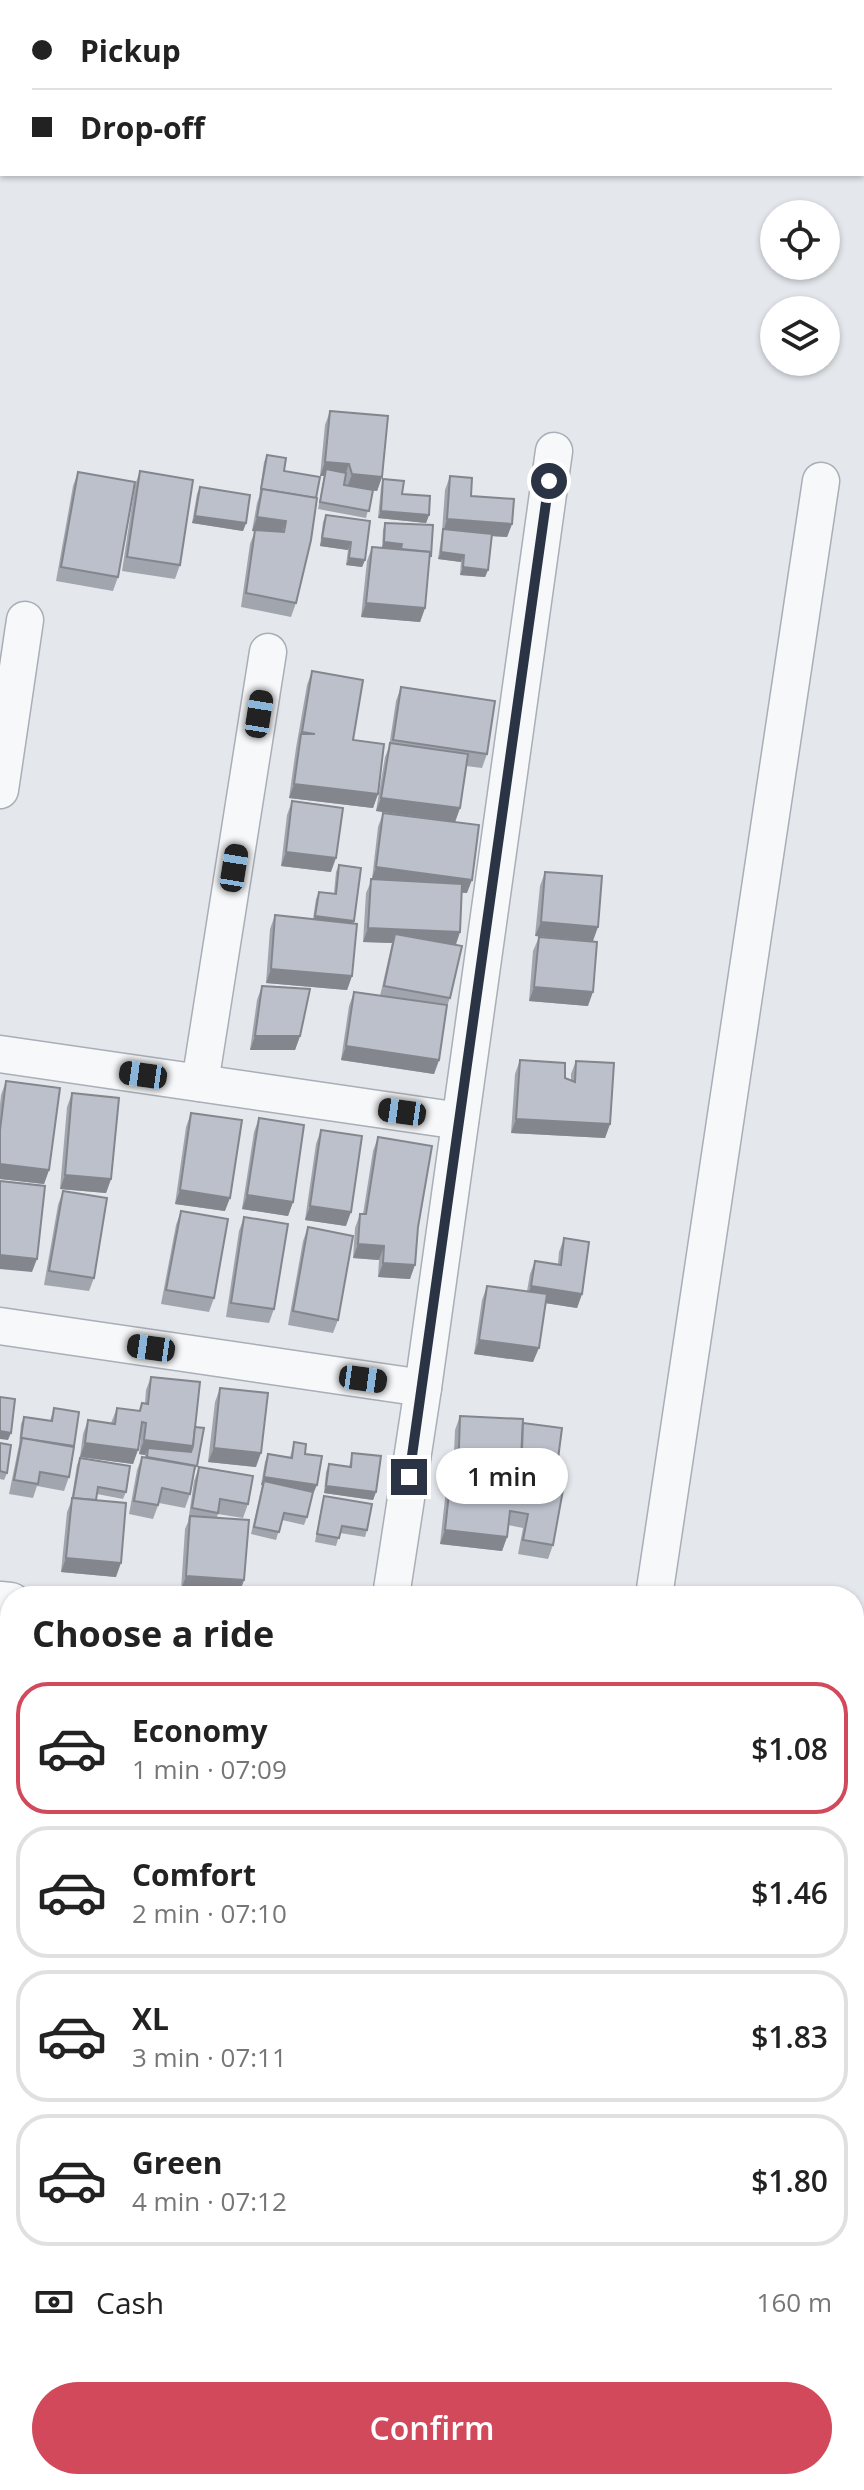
<!DOCTYPE html>
<meta charset="utf-8">
<style>
:root{--surface:#fff;--page:#f6f6f6;--text:#222;--muted:#767676;--line:#e0e0e0;--accent:#d1495b}
body{margin:0;font-family:"Open Sans",sans-serif;background:var(--page);color:var(--text);height:100vh;display:flex;flex-direction:column;font-size:30px;white-space:nowrap}
*{box-sizing:border-box;margin:0}
p{font-size:26px;color:var(--muted)}
.icon{flex:none;width:44px;height:44px;fill:none;stroke:currentColor;stroke-width:2;stroke-linecap:round;stroke-linejoin:round}
.map{position:relative;flex:1;overflow:hidden}
.drawer{position:absolute;left:0px;top:1586px;width:864px;height:904px;display:flex;flex-direction:column;background:var(--surface);border-radius:32px 32px 0 0;box-shadow:0 2px 6px #0004}
.drawer>*{flex:none}
.hud{position:absolute;left:0px;top:0px;width:864px;height:176px;box-shadow:0 2px 6px #0004;display:grid;align-content:center;height:176px;padding:0 32px;background:var(--surface)}
.tools{position:absolute;left:760px;top:200px;display:grid;gap:16px}
.tools a{display:grid;place-items:center;width:80px;height:80px;border-radius:50%;background:var(--surface);box-shadow:0 2px 6px #0004;font-size:40px}
.end{position:absolute;width:36px;height:36px;margin:-18px;border:10px solid #2b3445;background:#fff;box-shadow:0 0 0 4px #fff}
.from{border-radius:50%}
.bubble{position:absolute;height:56px;border-radius:28px;background:var(--surface);box-shadow:0 2px 6px #0004;font-size:26px;font-weight:600;line-height:56px;text-align:center}
.car{position:absolute;width:24px;height:48px;margin:-24px -12px;border-radius:10px;box-shadow:0 0 6px 2px #0007;background:linear-gradient(#222 24%,#8ab4d8 0 40%,#222 0 76%,#8ab4d8 0 86%,#222 0)}
.hud b{display:flex;align-items:center;gap:28px;height:76px;font-size:30px}
.hud b+b{border-top:2px solid var(--line)}
.hud i{width:20px;height:20px;background:var(--text)}
ul{padding:0;list-style:none}
li{display:flex;align-items:center;gap:24px;height:132px;margin:0 16px 12px;padding:0 16px;border:4px solid var(--line);border-radius:32px}
li div{flex:1}
li b{display:block;font-size:30px}
li em{font-style:normal;font-weight:600}
li.selected{border-color:var(--accent)}
li>.icon{width:72px;height:72px;stroke-width:1.5}
h2{padding:0 32px;font-size:36px;line-height:96px}
.pay{display:flex;align-items:center;gap:20px;height:88px;padding:0 32px;font-size:30px}
.pay p{margin-inline-start:auto}
.primary-button{display:flex;gap:16px;margin-top:auto;padding:16px 32px}
.primary-button a{flex:1;height:92px;border-radius:48px;background:var(--accent);color:#fff;font-size:32px;font-weight:600;line-height:92px;text-align:center}
.map>svg:first-child{display:block}
.lines{fill:none;stroke-linecap:round;stroke-linejoin:round}
.minor-casing{stroke:#a9aeb7;stroke-width:39}
.tertiary-casing{stroke:#a9aeb7;stroke-width:47}
.minor{stroke:#f7f8fa;stroke-width:36}
.tertiary{stroke:#f7f8fa;stroke-width:44}
.wall{fill:#a1a5ae;fill-rule:evenodd}
.shaded-wall{fill:#83868d}
.building{fill:#bbc0ca;stroke:#83868d;stroke-width:2}
.route{stroke:#2b3445;stroke-width:10}
</style>
<div class="map">
<svg width="864" height="2490" viewBox="0 0 864 2490">
<rect width="100%" height="100%" fill="#e4e7ec"/>
<g class="lines">
<g class="minor-casing">
<g id="minor">
<polyline points="0,790 25,620"/>
<polyline points="0,1054 460,1121"/>
<polyline points="200,1083 268,652"/>
<polyline points="0,1326 423,1388 391,1596"/>
<polyline points="423,1388 554,451"/>
<polyline points="654,1596 821,481"/>
<polyline points="0,1878 10,1879"/>
<polyline points="854,2008 864,2010"/>
<polyline points="0,2174 10,2176"/>
<polyline points="854,2308 864,2310"/>
<polyline points="0,2472 10,2473"/>
<polyline points="54,2480 119,2490"/>
<polyline points="245,2490 247,2480"/>
</g>
</g>
<g class="tertiary-casing">
<g id="tertiary">
<polyline points="0,1604 10,1605"/>
<polyline points="854,1733 864,1735"/>
</g>
</g>
<use href="#minor" class="minor"/>
<use href="#tertiary" class="tertiary"/>
</g>
<g class="wall">
<polygon points="330,411 382,477 377,491 373,490 366,518 318,509 324,476 320,476 325,425"/>
<polygon points="267,455 284,471 296,603 291,617 241,607 250,544 255,531 252,531 257,503 259,497 264,462"/>
<polygon points="140,471 180,565 175,579 122,571 135,485"/>
<polygon points="78,472 118,577 113,591 56,581 73,486"/>
<polygon points="450,476 471,496 512,524 507,537 491,536 488,570 485,577 460,575 461,562 438,559 442,532 445,490"/>
<polygon points="383,479 429,515 426,523 378,518 381,487"/>
<polygon points="200,487 246,523 243,531 192,523 197,494"/>
<polygon points="326,515 365,560 362,567 346,565 348,550 320,546 323,522"/>
<polygon points="385,523 429,561 425,608 420,622 361,617 367,561 372,547 382,548 383,530"/>
<polygon points="312,671 353,740 378,794 373,808 289,798 296,748 307,685"/>
<polygon points="401,687 487,754 482,768 466,766 460,808 455,822 376,811 385,757 389,747 396,701"/>
<polygon points="292,801 331,872 281,866 287,815"/>
<polygon points="383,813 467,893 462,893 460,932 456,945 450,998 446,1009 439,1060 434,1074 341,1060 349,1006 354,992 380,996 392,943 363,942 366,893 372,879 378,827"/>
<polygon points="339,865 354,923 352,976 347,990 266,983 270,929 275,915 313,919 316,899 319,892 334,893 336,872"/>
<polygon points="545,872 593,941 535,936 540,886"/>
<polygon points="539,937 588,1006 529,1001 533,951"/>
<polygon points="262,986 300,1036 295,1050 250,1050 257,1000"/>
<polygon points="520,1060 571,1080 571,1074 576,1061 610,1124 605,1138 511,1133 515,1074"/>
<polygon points="6,1081 49,1170 44,1184 0,1179 0,1105 1,1095"/>
<polygon points="72,1093 111,1179 106,1193 60,1189 67,1107"/>
<polygon points="191,1113 225,1211 175,1204 186,1127"/>
<polygon points="259,1118 293,1202 288,1216 242,1209 254,1132"/>
<polygon points="321,1130 346,1226 305,1220 316,1144"/>
<polygon points="378,1137 418,1227 410,1279 378,1277 379,1260 353,1258 355,1228 360,1214 363,1214 373,1151"/>
<polygon points="63,1191 94,1278 89,1291 44,1285 58,1205"/>
<polygon points="181,1211 214,1298 209,1312 161,1304 176,1225"/>
<polygon points="244,1217 274,1309 269,1323 226,1317 239,1231"/>
<polygon points="308,1227 338,1320 333,1333 288,1325 303,1241"/>
<polygon points="564,1238 582,1294 577,1308 545,1303 533,1362 474,1354 482,1300 487,1286 527,1291 530,1274 535,1261 558,1264 559,1252"/>
<polygon points="151,1377 195,1427 197,1466 194,1473 190,1494 185,1508 159,1503 153,1519 129,1514 137,1470 142,1457 145,1457 145,1455 139,1454 141,1437 133,1464 80,1457 83,1434 88,1420 111,1423 117,1408 139,1411 142,1403 145,1403 146,1390"/>
<polygon points="220,1388 256,1467 208,1462 215,1402"/>
<polygon points="54,1408 69,1477 64,1491 37,1486 33,1498 9,1494 19,1445 21,1424 24,1417 50,1421"/>
<path d="M460,1416L523,1423L555,1482L553,1488V1545L548,1559L518,1554L523,1528L508,1525L507,1537L502,1551L440,1544L446,1489L451,1475H453L455,1430ZM521,1457L527,1458L523,1484H518L520,1478Z"/>
<polygon points="294,1442 305,1454 314,1492 309,1491 307,1517 304,1525 282,1520 276,1540 251,1534 262,1485 261,1485 265,1462 268,1454 290,1457"/>
<polygon points="0,1443 7,1473 4,1480 0,1479"/>
<polygon points="352,1453 376,1492 373,1500 324,1493 326,1472 329,1464 349,1467"/>
<polygon points="80,1458 126,1492 123,1499 97,1494 96,1500 116,1577 61,1572 67,1512 71,1502 77,1465"/>
<polygon points="199,1467 248,1504 243,1518 218,1514 217,1517 244,1580 239,1594 181,1590 185,1529 188,1522 194,1481"/>
<polygon points="324,1496 367,1530 365,1537 340,1533 336,1546 315,1542 322,1503"/>
<polygon points="854,1768 864,1770 864,1843 861,1851 854,1850"/>
<polygon points="409,2480 449,2480 447,2487"/>
<polygon points="465,2480 518,2480 515,2490 463,2490"/>
<polygon points="645,2480 703,2480 701,2490 644,2490"/>
<polygon points="773,2480 824,2480 822,2490 772,2490"/>
</g>
<g class="shaded-wall">
<polygon points="325,462 349,464 344,478 326,469 324,476 320,476"/>
<polygon points="352,474 382,477 377,491 347,488"/>
<polygon points="381,511 429,515 426,523 378,518"/>
<polygon points="195,516 246,523 243,531 192,523"/>
<polygon points="257,517 286,521 281,535 252,531"/>
<polygon points="447,519 512,524 507,537 443,533"/>
<polygon points="322,538 351,542 348,550 320,546"/>
<polygon points="384,542 402,544 399,551 381,550"/>
<polygon points="441,552 464,555 461,562 438,559"/>
<polygon points="349,558 365,560 362,567 346,565"/>
<polygon points="463,567 488,570 485,577 460,575"/>
<polygon points="366,603 425,608 420,622 361,617"/>
<polygon points="294,784 378,794 373,808 289,798"/>
<polygon points="381,798 460,808 455,822 376,811"/>
<polygon points="286,852 336,858 331,872 281,866"/>
<polygon points="376,867 472,880 467,893 371,881"/>
<polygon points="315,916 354,921 352,928 313,923"/>
<polygon points="541,922 598,927 593,941 535,936"/>
<polygon points="368,928 460,932 455,946 395,934 392,943 363,942"/>
<polygon points="271,969 352,976 347,990 266,983"/>
<polygon points="534,987 593,992 588,1006 529,1001"/>
<polygon points="255,1036 300,1036 295,1050 250,1050"/>
<polygon points="346,1046 439,1060 434,1074 341,1060"/>
<polygon points="516,1119 610,1124 605,1138 511,1133"/>
<polygon points="0,1164 49,1170 44,1184 0,1179"/>
<polygon points="65,1175 111,1179 106,1193 60,1189"/>
<polygon points="180,1190 230,1198 225,1211 175,1204"/>
<polygon points="247,1195 293,1202 288,1216 242,1209"/>
<polygon points="310,1206 351,1212 346,1226 305,1220"/>
<polygon points="358,1244 384,1246 379,1260 353,1258"/>
<polygon points="0,1255 37,1259 32,1272 0,1269"/>
<polygon points="383,1263 415,1265 410,1279 378,1277"/>
<polygon points="531,1286 582,1294 577,1308 526,1300"/>
<polygon points="479,1340 539,1348 533,1362 474,1354"/>
<polygon points="0,1431 11,1433 8,1440 0,1439"/>
<polygon points="144,1440 193,1446 188,1460 148,1448 145,1455 139,1454"/>
<polygon points="85,1443 138,1450 133,1464 80,1457"/>
<polygon points="214,1448 261,1453 256,1467 208,1462"/>
<polygon points="520,1450 529,1450 527,1458 517,1457"/>
<polygon points="264,1477 317,1485 314,1492 261,1485"/>
<polygon points="466,1477 520,1478 515,1492"/>
<polygon points="526,1478 555,1482 552,1489 523,1485"/>
<polygon points="326,1486 376,1492 373,1500 324,1493"/>
<polygon points="445,1530 507,1537 502,1551 440,1544"/>
<polygon points="66,1558 121,1563 116,1577 61,1572"/>
<polygon points="186,1576 244,1580 239,1594 181,1590"/>
<polygon points="0,1737 10,1737 10,1745 0,1744"/>
<polygon points="854,2257 864,2258 864,2273 854,2272"/>
<polygon points="0,2400 10,2401 10,2415 0,2414"/>
</g>
<g class="building">
<polygon points="330,411 388,416 382,477 352,474 349,464 325,462"/>
<polygon points="267,455 286,458 284,471 320,477 316,498 261,489"/>
<polygon points="326,469 346,473 344,485 373,490 369,511 320,502"/>
<polygon points="140,471 193,480 180,565 127,557"/>
<polygon points="78,472 135,482 118,577 61,567"/>
<polygon points="450,476 472,478 471,496 514,499 512,524 447,519"/>
<polygon points="383,479 404,481 402,494 430,496 429,515 381,511"/>
<polygon points="200,487 250,495 246,523 195,516"/>
<polygon points="262,489 317,498 311,540 296,603 246,593 255,530 284,532 286,521 257,517"/>
<polygon points="326,515 370,521 365,560 349,558 351,542 322,538"/>
<polygon points="385,523 433,525 431,556 430,556 430,552 401,549 402,544 384,542"/>
<polygon points="443,529 492,534 488,570 463,567 464,555 441,552"/>
<polygon points="372,547 430,552 425,608 366,603"/>
<polygon points="312,671 363,680 353,740 384,744 378,794 294,784 301,734 315,734 302,732"/>
<polygon points="401,687 495,701 487,754 393,740"/>
<polygon points="390,743 468,754 460,808 381,798"/>
<polygon points="292,801 343,808 336,858 286,852"/>
<polygon points="383,813 479,825 472,880 376,867"/>
<polygon points="339,865 361,868 354,921 315,916 319,892 336,894"/>
<polygon points="545,872 602,876 598,927 541,922"/>
<polygon points="371,879 462,884 460,932 368,928"/>
<polygon points="275,915 357,924 352,976 271,969"/>
<polygon points="395,934 462,946 450,998 384,986"/>
<polygon points="539,937 597,942 593,992 534,987"/>
<polygon points="262,986 310,989 300,1036 255,1036"/>
<polygon points="354,992 447,1005 439,1060 346,1046"/>
<polygon points="520,1060 565,1063 565,1078 575,1082 576,1061 614,1063 610,1124 516,1119"/>
<polygon points="6,1081 60,1088 49,1170 0,1164 0,1130"/>
<polygon points="72,1093 119,1098 111,1179 65,1175"/>
<polygon points="191,1113 242,1120 230,1198 180,1190"/>
<polygon points="259,1118 304,1125 293,1202 247,1195"/>
<polygon points="321,1130 362,1136 351,1212 310,1206"/>
<polygon points="378,1137 432,1146 418,1227 415,1265 383,1263 384,1246 358,1244 360,1214 366,1214"/>
<polygon points="0,1181 45,1186 37,1259 0,1255"/>
<polygon points="63,1191 107,1198 94,1278 49,1271"/>
<polygon points="181,1211 228,1219 214,1298 166,1290"/>
<polygon points="244,1217 288,1224 274,1309 231,1303"/>
<polygon points="308,1227 353,1236 338,1320 293,1311"/>
<polygon points="564,1238 589,1242 582,1294 531,1286 535,1261 561,1265"/>
<polygon points="487,1286 547,1294 539,1348 479,1340"/>
<polygon points="151,1377 200,1382 193,1446 144,1440 146,1423 142,1422 138,1450 85,1443 88,1420 115,1424 117,1408 140,1411 142,1403 148,1404"/>
<polygon points="220,1388 268,1393 261,1453 214,1448"/>
<polygon points="0,1397 15,1399 11,1433 0,1431"/>
<polygon points="54,1408 79,1412 74,1446 21,1438 24,1417 52,1421"/>
<polygon points="460,1416 523,1419 520,1478 466,1477 563,1490 553,1545 523,1540 528,1514 510,1511 507,1537 445,1530 451,1475 458,1476"/>
<polygon points="523,1423 562,1428 555,1482 526,1478 529,1450 522,1450"/>
<polygon points="195,1427 204,1428 197,1466 147,1457 148,1448 191,1452 193,1446"/>
<polygon points="22,1438 74,1447 69,1477 40,1472 38,1484 14,1480"/>
<polygon points="294,1442 306,1444 305,1454 322,1456 317,1485 264,1477 268,1454 292,1458"/>
<polygon points="0,1443 11,1445 7,1473 0,1471"/>
<polygon points="352,1453 381,1456 376,1492 326,1486 329,1464 351,1467"/>
<polygon points="142,1457 195,1466 190,1494 162,1488 158,1505 134,1501"/>
<polygon points="80,1458 130,1466 126,1492 98,1487 96,1500 73,1498"/>
<polygon points="199,1467 253,1476 248,1504 220,1499 218,1513 192,1508"/>
<polygon points="264,1481 313,1492 307,1517 284,1513 279,1532 254,1527"/>
<polygon points="324,1496 372,1504 367,1530 342,1526 339,1538 317,1534"/>
<polygon points="72,1498 126,1503 121,1563 66,1558"/>
<polygon points="190,1516 249,1520 244,1580 186,1576"/>
<polygon points="10,1694 10,1737 0,1737 0,1709 4,1709"/>
<polygon points="854,1768 864,1770 864,1837 854,1835"/>
<polygon points="854,2191 864,2192 864,2258 854,2257"/>
<polygon points="0,2321 10,2322 10,2401 0,2400"/>
<polygon points="488,2480 518,2480 517,2484"/>
<polygon points="648,2480 703,2480 701,2490 647,2490"/>
<polygon points="777,2480 824,2480 822,2490 776,2490"/>
</g>
<g class="lines">
<polyline class="route" points="409,1477 549,481"/>
</g>
</svg>
<div class="tools">
<a><svg class="icon" aria-label="locate" viewBox="0 0 24 24"><circle cx="12" cy="12" r="6"/><path d="M12 2v4M12 18v4M2 12h4M18 12h4"/></svg></a>
<a><svg class="icon" aria-label="layers" viewBox="0 0 24 24"><path d="M12 4l9 5-9 5-9-5zM3 14l9 5 9-5"/></svg></a>
</div>
<i class="end from" style="left:549px;top:481px"></i>
<i class="end" style="left:409px;top:1477px"></i>
<div class="bubble" style="left:436px;top:1448px;width:132px">1 min</div>
<i class="car" style="left:259px;top:714px;rotate:9deg"></i>
<i class="car" style="left:234px;top:868px;rotate:9deg"></i>
<i class="car" style="left:143px;top:1075px;rotate:278deg"></i>
<i class="car" style="left:402px;top:1112px;rotate:278deg"></i>
<i class="car" style="left:151px;top:1348px;rotate:278deg"></i>
<i class="car" style="left:363px;top:1379px;rotate:98deg"></i>
<div class="hud">
<b><i class="from"></i>Pickup</b>
<b><i></i>Drop-off</b>
</div>
<section class="drawer">
<h2>Choose a ride</h2>
<ul>
<li class="selected"><svg class="icon" aria-label="car" viewBox="0 0 24 24"><path d="M5 17H2v-5l4-1 3-4h7l3 4 3 1v5h-3M9 17h6M6 11h13"/><circle cx="7" cy="17" r="2"/><circle cx="17" cy="17" r="2"/></svg><div><b>Economy</b><p>1 min · 07:09</p></div><em>$1.08</em></li>
<li><svg class="icon" aria-label="car" viewBox="0 0 24 24"><path d="M5 17H2v-5l4-1 3-4h7l3 4 3 1v5h-3M9 17h6M6 11h13"/><circle cx="7" cy="17" r="2"/><circle cx="17" cy="17" r="2"/></svg><div><b>Comfort</b><p>2 min · 07:10</p></div><em>$1.46</em></li>
<li><svg class="icon" aria-label="car" viewBox="0 0 24 24"><path d="M5 17H2v-5l4-1 3-4h7l3 4 3 1v5h-3M9 17h6M6 11h13"/><circle cx="7" cy="17" r="2"/><circle cx="17" cy="17" r="2"/></svg><div><b>XL</b><p>3 min · 07:11</p></div><em>$1.83</em></li>
<li><svg class="icon" aria-label="car" viewBox="0 0 24 24"><path d="M5 17H2v-5l4-1 3-4h7l3 4 3 1v5h-3M9 17h6M6 11h13"/><circle cx="7" cy="17" r="2"/><circle cx="17" cy="17" r="2"/></svg><div><b>Green</b><p>4 min · 07:12</p></div><em>$1.80</em></li>
</ul>
<div class="pay"><svg class="icon" aria-label="cash" viewBox="0 0 24 24"><path d="M3 7h18v10H3z"/><circle cx="12" cy="12" r="2"/></svg>Cash<p>160 m</p></div>
<div class="primary-button"><a>Confirm</a></div>
</section>
</div>
